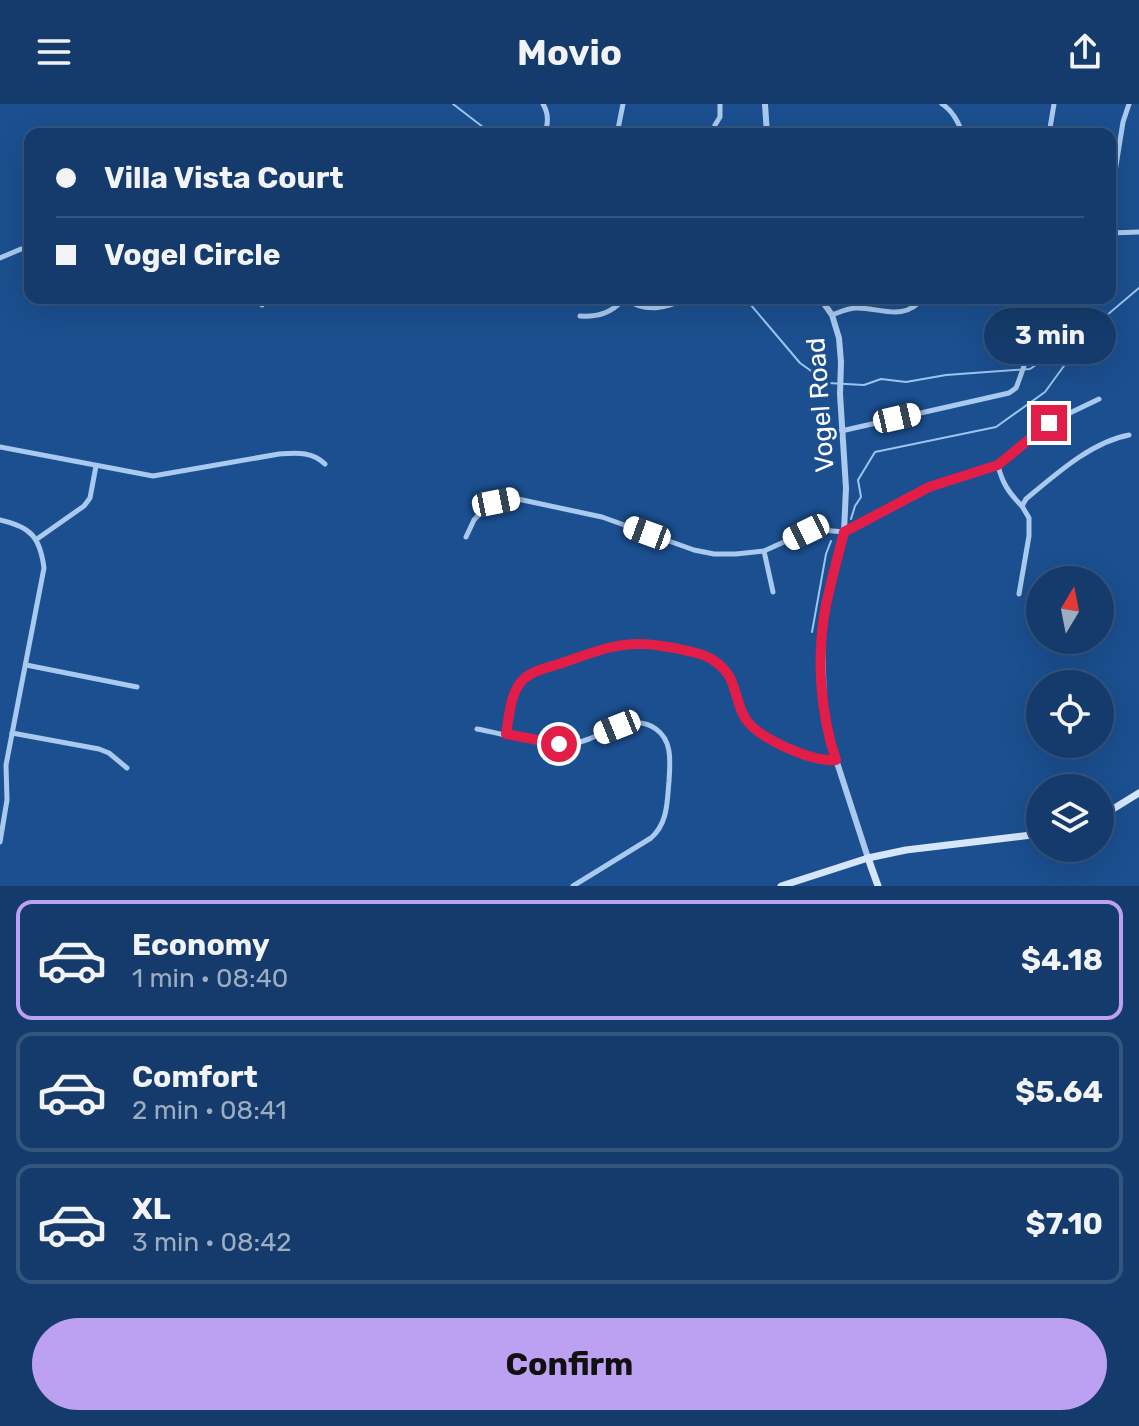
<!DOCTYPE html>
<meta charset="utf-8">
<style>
:root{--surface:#143b6b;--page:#214673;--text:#f1f3f6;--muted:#9dadc1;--line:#33557e;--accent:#bca0f2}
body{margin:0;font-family:Rubik,sans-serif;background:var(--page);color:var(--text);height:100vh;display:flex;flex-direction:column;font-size:30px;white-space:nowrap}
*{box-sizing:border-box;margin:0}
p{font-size:26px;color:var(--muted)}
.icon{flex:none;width:44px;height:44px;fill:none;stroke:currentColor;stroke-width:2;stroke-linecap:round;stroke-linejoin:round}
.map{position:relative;height:782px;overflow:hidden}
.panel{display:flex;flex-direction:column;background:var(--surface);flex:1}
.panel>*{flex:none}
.guide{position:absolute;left:24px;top:24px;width:1092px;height:176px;border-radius:16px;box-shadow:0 8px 32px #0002,0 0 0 2px var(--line);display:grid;align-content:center;height:176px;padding:0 32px;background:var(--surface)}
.needle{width:52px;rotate:10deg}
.buttons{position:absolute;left:1026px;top:462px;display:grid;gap:16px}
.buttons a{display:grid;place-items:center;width:88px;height:88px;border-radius:50%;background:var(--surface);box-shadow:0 8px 32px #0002,0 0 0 2px var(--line);font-size:40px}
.end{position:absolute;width:36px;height:36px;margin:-18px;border:10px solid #e11d48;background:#fff;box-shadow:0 0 0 4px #fff}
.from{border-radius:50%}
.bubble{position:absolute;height:56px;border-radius:28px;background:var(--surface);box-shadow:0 8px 32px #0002,0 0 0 2px var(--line);font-size:26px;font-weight:700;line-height:56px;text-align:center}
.car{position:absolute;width:24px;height:48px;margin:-24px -12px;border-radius:10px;box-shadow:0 0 6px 2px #0007;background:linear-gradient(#fff 24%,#345 0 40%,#fff 0 76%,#345 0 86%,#fff 0)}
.guide b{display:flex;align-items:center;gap:28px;height:76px;font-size:30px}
.guide b+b{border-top:2px solid var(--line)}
.guide i{width:20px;height:20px;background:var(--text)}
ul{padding:14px 0 0;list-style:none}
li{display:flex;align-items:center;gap:24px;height:120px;margin:0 16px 12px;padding:0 16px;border:4px solid var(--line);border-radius:16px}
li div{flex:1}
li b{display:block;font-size:30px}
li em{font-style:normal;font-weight:700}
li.on{border-color:var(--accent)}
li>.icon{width:72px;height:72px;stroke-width:1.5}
.cta{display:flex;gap:16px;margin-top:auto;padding:16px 32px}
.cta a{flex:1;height:92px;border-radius:48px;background:var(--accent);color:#111;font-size:32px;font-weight:700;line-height:92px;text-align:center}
header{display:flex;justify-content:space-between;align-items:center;height:104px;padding:0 32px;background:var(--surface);font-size:36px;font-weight:700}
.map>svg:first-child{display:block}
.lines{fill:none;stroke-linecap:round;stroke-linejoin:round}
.stream{stroke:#9cc4f0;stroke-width:2}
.minor{stroke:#a9c9ee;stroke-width:5}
.tertiary{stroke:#a9c9ee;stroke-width:6}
.secondary{stroke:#d6e6fa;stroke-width:7}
.route{stroke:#e11d48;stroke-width:10}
.labels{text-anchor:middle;stroke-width:6;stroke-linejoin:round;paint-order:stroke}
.street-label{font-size:26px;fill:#fff;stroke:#1b4f8f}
</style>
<header><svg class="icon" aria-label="menu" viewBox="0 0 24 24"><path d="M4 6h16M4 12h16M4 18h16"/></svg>Movio<svg class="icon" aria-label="share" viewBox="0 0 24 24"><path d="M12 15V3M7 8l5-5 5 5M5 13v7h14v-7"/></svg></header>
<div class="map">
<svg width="1139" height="782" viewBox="0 0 1139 782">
<rect width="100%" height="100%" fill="#1b4f8f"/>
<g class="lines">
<g class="stream">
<polyline points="453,0 492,30"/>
<polyline points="745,194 800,259 828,279 864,281 881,275 906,278 946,271 1030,265 1100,217 1139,184"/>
<polyline points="1093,221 1102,209"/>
<polyline points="851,415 855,402 861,393 858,376 875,348 996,323 1045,288 1090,226"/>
<polyline points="812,528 826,450 831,437"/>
</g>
<g class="minor">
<path d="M543,0C549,10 548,19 545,30"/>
<path d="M942,0C953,7 958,18 963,30"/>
<polyline points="715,21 720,13 720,0"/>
<polyline points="617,30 623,0"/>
<polyline points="1049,30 1054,0"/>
<polyline points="1110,99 1123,18 1129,0"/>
<polyline points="1110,129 1139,128"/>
<polyline points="0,154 21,145 30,145"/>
<path d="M623,194C647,210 665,204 690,194"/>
<polyline points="1017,194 1034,239"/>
<polyline points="262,201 262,194"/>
<path d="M832,211C840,208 848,204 857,204C882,204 904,218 923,194"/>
<path d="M580,212C599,213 611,209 624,195"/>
<polyline points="841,327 1009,289 1016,284 1018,279 1031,242 1076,194"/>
<path d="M0,343L153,372L279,350C296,349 312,347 325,360"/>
<path d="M998,361C1002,379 1009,389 1022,402"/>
<path d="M0,416C31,423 40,433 44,464L6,661L7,696L0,738"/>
<polyline points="466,433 474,416 484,405 496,398 513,394 602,413 694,446 714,450 736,450 764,447 806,428 822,426 844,428 929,383 998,361 1049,319 1099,295"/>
<polyline points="37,435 84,402 90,394 96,362"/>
<polyline points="764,447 773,488"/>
<path d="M1019,490L1029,432V414L1022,402L1026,395C1055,371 1091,338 1129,331"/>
<polyline points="26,561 137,583"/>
<path d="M477,625C504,630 541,641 569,640C597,639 629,605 656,625C673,637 670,659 669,677C667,698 668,719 651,734L573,782"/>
<polyline points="12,629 99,645 109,649 127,664"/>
<polyline points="506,630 516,586 527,572 610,543 643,540 696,549 712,555 729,571 736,585 745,615 756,626 778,640 820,655 836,656"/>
</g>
<g class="tertiary">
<polyline points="765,0 767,30"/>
<polyline points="820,194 832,211 839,234 841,258 840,290 846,384 844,428 826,504 822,536 824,600 831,640 868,754"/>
</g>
<g class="secondary">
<polyline points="1100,713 1139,689"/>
<polyline points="868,754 878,782"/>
<polyline points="781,782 868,754 906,746 1040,730"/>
</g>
</g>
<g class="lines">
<path class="route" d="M559,640L506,630C509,614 510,591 521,578C530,567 546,564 559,560C586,551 613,539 642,540C654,540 667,543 679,545C691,548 703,549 713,556C739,573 732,592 745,614C758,635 812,658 836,656C820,609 816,551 826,501C831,477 838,452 844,428L929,383L998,361L1049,319"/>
</g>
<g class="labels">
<g class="street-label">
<text transform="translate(820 301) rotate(-94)" y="9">Vogel Road</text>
</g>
</g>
</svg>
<div class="buttons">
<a><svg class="needle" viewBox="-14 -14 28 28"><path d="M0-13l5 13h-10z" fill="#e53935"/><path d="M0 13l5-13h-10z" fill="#9dadc1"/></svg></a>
<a><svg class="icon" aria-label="locate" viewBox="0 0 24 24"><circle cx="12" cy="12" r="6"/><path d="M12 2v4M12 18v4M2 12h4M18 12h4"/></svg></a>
<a><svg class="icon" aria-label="layers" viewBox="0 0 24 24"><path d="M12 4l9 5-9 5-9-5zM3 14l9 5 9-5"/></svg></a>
</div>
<i class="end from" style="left:559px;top:640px"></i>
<i class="end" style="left:1049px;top:319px"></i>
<div class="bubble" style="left:984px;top:204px;width:132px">3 min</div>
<i class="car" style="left:897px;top:314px;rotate:77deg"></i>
<i class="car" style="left:496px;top:398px;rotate:79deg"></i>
<i class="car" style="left:806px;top:428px;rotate:244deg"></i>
<i class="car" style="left:647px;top:429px;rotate:290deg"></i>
<i class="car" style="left:617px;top:623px;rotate:248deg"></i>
<div class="guide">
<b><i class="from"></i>Villa Vista Court</b>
<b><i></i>Vogel Circle</b>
</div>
</div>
<section class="panel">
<ul>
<li class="on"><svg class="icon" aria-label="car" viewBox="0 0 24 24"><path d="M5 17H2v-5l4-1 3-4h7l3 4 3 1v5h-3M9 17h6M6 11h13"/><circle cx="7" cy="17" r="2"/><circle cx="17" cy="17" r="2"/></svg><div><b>Economy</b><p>1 min · 08:40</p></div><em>$4.18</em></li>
<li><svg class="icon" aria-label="car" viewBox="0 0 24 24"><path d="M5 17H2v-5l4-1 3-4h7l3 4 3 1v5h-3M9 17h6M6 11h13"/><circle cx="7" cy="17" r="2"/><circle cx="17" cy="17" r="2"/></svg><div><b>Comfort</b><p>2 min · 08:41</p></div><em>$5.64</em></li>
<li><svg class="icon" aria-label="car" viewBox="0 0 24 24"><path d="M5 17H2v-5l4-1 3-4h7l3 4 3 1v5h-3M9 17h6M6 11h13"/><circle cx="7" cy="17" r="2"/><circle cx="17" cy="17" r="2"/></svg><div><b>XL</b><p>3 min · 08:42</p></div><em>$7.10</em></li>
</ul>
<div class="cta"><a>Confirm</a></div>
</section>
